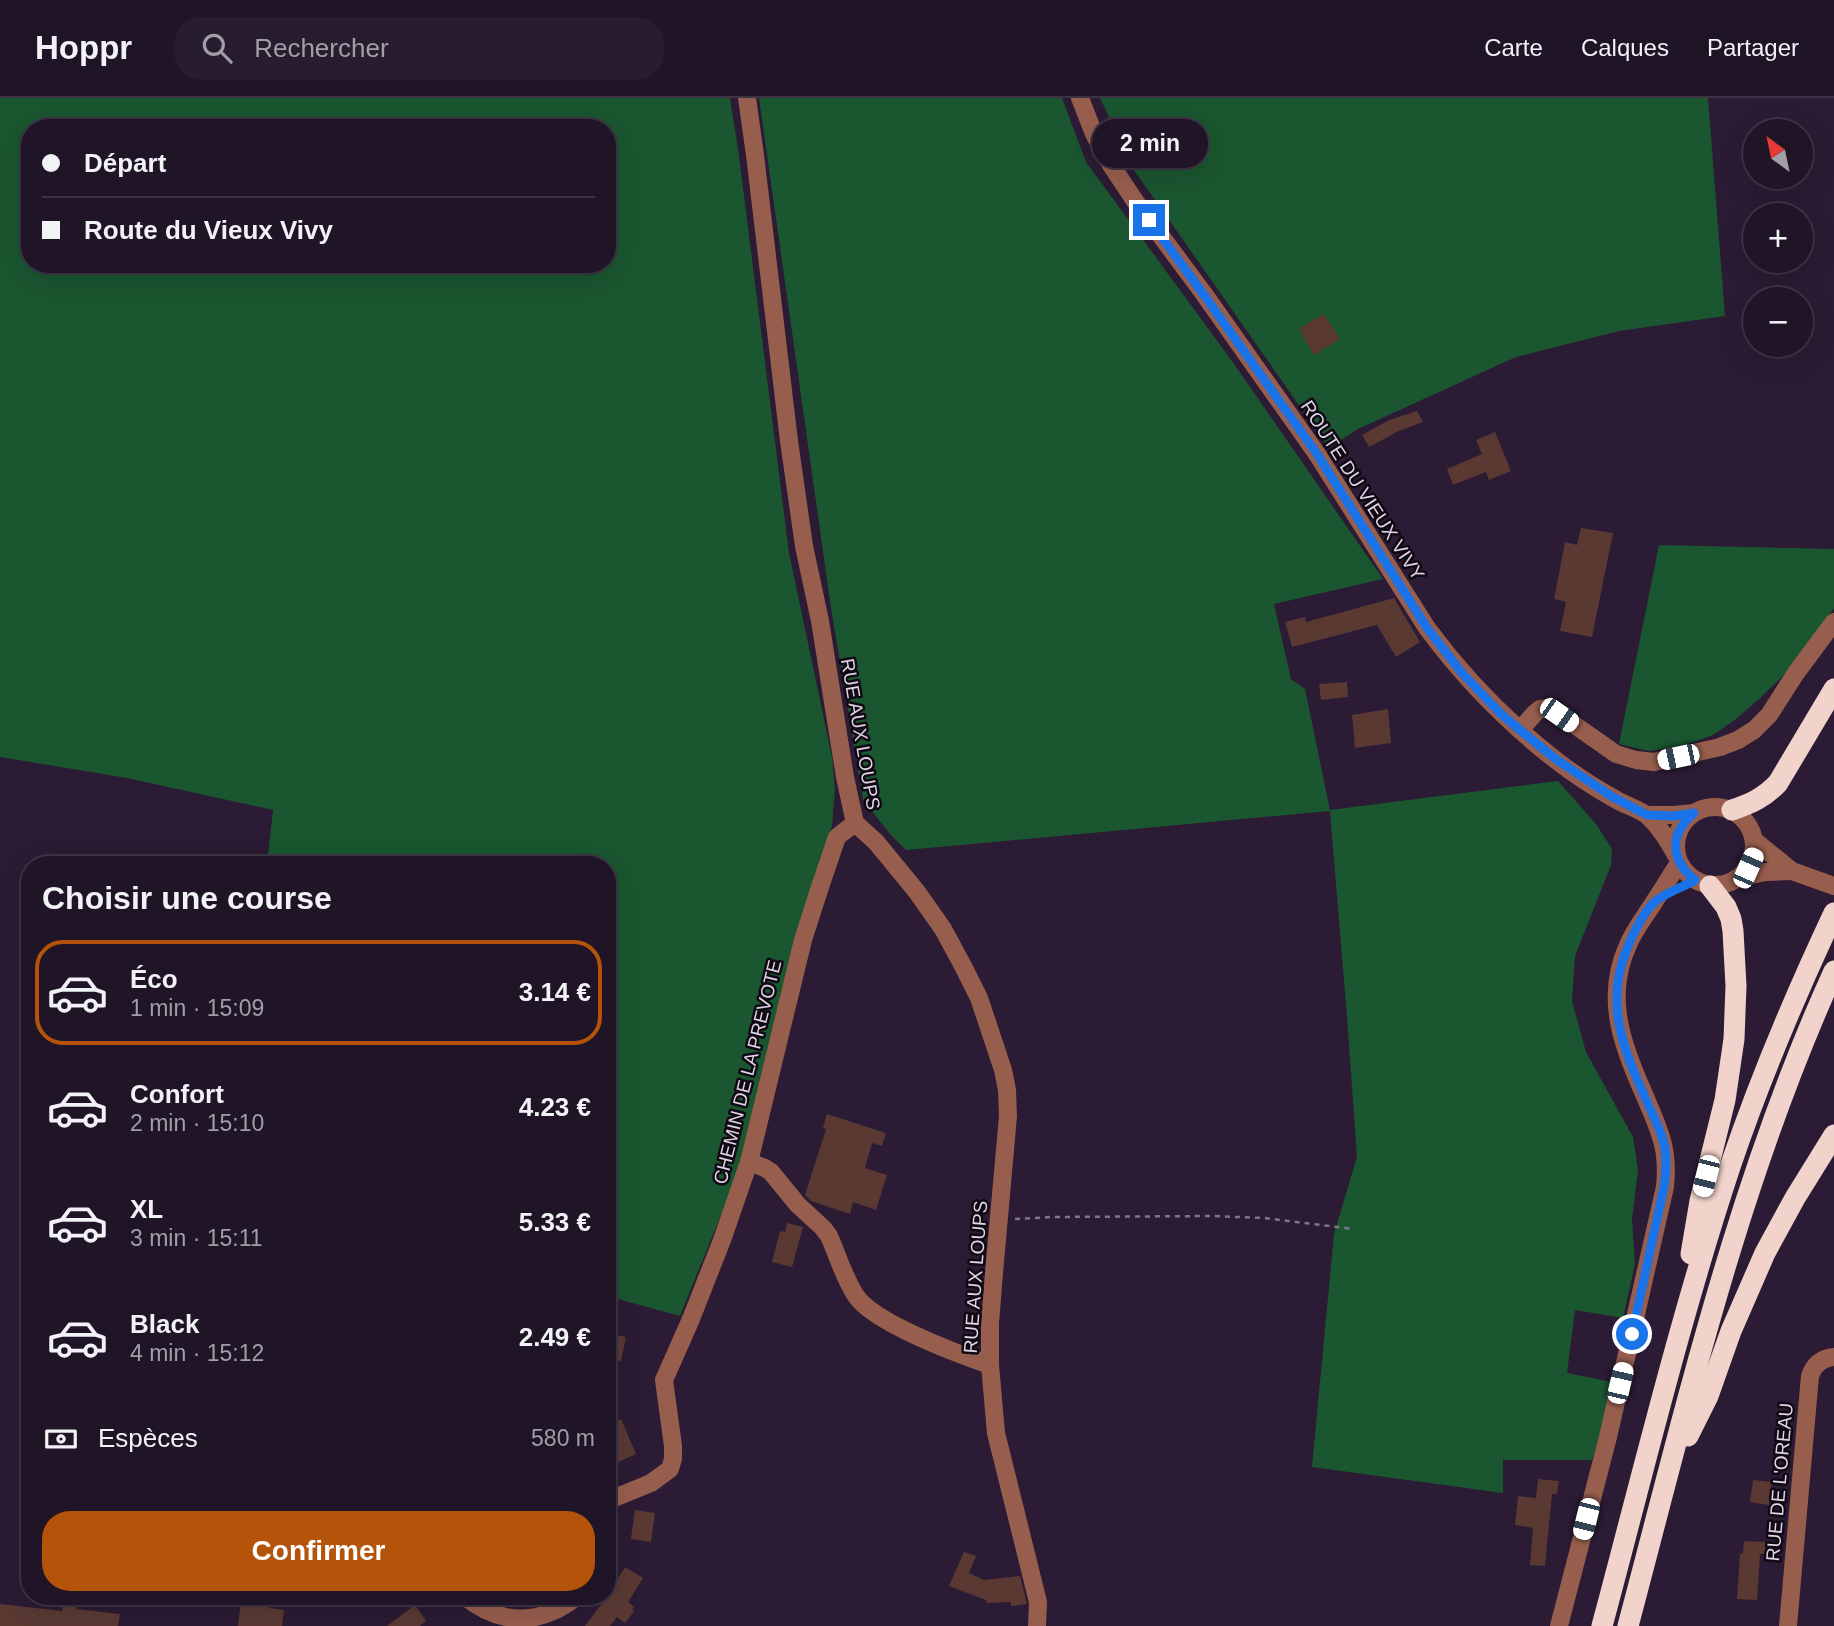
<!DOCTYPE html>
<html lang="fr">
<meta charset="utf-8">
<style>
:root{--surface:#201427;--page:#281d2f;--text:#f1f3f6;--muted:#a29ea7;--line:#3d3344;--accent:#b45309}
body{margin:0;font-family:Helvetica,sans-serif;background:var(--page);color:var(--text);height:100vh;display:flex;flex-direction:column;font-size:26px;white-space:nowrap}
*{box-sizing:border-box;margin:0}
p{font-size:23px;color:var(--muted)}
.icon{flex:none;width:38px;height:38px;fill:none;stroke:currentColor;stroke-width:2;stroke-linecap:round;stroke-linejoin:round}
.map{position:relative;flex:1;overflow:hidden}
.side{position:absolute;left:21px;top:758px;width:595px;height:749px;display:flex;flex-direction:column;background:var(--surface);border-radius:28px;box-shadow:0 7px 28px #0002,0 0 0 2px var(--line)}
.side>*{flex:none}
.guide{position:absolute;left:21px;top:21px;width:595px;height:154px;border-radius:28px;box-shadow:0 7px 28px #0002,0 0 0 2px var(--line);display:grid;align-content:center;height:154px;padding:0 21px;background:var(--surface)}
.needle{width:46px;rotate:327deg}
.buttons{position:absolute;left:1743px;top:21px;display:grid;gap:14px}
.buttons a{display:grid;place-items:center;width:70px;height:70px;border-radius:50%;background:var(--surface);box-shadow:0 7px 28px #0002,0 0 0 2px var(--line);font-size:35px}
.end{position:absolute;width:32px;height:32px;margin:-16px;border:9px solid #1a73e8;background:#fff;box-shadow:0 0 0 4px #fff}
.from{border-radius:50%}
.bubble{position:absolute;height:49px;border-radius:24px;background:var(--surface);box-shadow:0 7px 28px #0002,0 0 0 2px var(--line);font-size:23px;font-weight:700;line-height:49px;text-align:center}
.car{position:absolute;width:21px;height:42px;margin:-21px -10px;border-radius:9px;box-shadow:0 0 5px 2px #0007;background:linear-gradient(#fff 24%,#345 0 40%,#fff 0 76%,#345 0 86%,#fff 0)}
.guide b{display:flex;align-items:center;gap:24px;height:66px;font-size:26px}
.guide b+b{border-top:2px solid var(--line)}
.guide i{width:18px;height:18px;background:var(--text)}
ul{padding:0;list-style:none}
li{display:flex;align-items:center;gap:21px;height:105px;margin:0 14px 10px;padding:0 7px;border:4px solid transparent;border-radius:28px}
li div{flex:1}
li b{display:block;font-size:26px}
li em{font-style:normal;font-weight:700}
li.on{border-color:var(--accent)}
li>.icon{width:63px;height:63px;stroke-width:1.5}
h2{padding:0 21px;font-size:32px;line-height:84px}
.pay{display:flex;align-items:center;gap:18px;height:77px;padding:0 21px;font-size:26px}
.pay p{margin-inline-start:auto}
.cta{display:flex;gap:14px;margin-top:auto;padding:14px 21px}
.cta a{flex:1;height:80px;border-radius:28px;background:var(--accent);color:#fff;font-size:28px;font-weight:700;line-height:80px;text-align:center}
header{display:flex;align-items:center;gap:42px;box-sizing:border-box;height:98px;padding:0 35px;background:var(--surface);border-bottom:2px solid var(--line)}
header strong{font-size:33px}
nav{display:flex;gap:38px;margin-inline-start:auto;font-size:24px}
.search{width:490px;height:63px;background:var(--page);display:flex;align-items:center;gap:18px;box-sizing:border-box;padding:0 24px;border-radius:28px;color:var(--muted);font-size:26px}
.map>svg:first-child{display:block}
.green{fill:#1a5630;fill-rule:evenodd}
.building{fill:#5a3933}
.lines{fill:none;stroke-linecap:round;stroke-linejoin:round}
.path{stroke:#82758a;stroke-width:2.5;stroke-dasharray:5 5;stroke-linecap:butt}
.minor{stroke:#975e4d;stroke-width:18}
.highway{stroke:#f1d3cb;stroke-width:21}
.route{stroke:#1a73e8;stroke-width:9}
.labels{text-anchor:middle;stroke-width:5;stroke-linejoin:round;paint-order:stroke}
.street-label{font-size:19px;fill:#ded4e4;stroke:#100914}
</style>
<header>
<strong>Hoppr</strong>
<div class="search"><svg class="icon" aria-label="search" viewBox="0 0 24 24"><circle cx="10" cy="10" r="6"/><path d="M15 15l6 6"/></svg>Rechercher</div>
<nav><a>Carte</a><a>Calques</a><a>Partager</a></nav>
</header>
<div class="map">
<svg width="1834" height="1528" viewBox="0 0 1834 1528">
<rect width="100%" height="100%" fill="#2b1b34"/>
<g class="green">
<path d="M0,0H730L739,58L789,455L832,659L835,691L832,728L794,842L736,1080L680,1218L607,1198V766H267L273,712L127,680L0,659ZM30,30H607V166H30Z"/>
<polygon points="759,0 1062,0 1086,64 1232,263 1383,481 1274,506 1291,581 1305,591 1330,712 1558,683 1596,726 1612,751 1611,767 1575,858 1572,903 1586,954 1633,1039 1638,1072 1632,1121 1635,1166 1623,1220 1575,1212 1567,1275 1617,1285 1592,1362 1503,1362 1503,1395 1312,1369 1334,1136 1357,1059 1347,919 1330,713 906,752 891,737 863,702 831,510"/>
<polygon points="1100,0 1708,0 1725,218 1619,233 1516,259 1358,331 1329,350 1134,72"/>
<polygon points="1659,447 1834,451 1834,510 1784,577 1759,601 1736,621 1713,637 1678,649 1649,653 1619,646"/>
</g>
<g class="building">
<polygon points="1324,216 1340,241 1314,257 1299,231"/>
<polygon points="1417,313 1423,324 1397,334 1369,349 1362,337 1389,322"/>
<polygon points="1495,334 1511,373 1489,382 1486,374 1453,387 1447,371 1482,356 1476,342"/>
<polygon points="1581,430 1613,435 1592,539 1560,533 1566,504 1554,501 1565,444 1577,447"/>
<polygon points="1394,500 1420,544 1396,559 1377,527 1292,549 1285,524 1305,519 1306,524"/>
<polygon points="1347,584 1348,599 1321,602 1319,586"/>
<polygon points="1388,611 1391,645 1355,650 1352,617"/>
<polygon points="827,1016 886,1035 882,1048 872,1045 865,1070 887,1077 876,1112 853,1104 850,1116 811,1103 805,1097 826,1031 823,1030"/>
<polygon points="787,1125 803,1129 792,1169 772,1164 780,1133 785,1134"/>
<polygon points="607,1235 626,1239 621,1263 608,1261"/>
<polygon points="621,1321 636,1356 614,1366 607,1348 607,1327"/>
<polygon points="1538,1381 1559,1383 1557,1396 1552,1396 1545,1468 1530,1467 1533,1430 1515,1427 1518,1398 1536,1400"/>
<polygon points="1753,1382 1772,1384 1769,1407 1750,1404"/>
<polygon points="635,1412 655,1415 651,1444 631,1441"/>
<polygon points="1744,1443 1765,1444 1765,1456 1760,1456 1757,1502 1737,1501 1740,1455 1743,1456"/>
<polygon points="964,1454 976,1458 969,1475 984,1482 1020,1478 1027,1506 1011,1508 1011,1504 987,1505 986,1502 949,1488"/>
<polygon points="625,1469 643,1480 628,1504 634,1509 632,1512 634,1513 625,1525 617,1519 610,1528 585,1528 606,1500"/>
<polygon points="241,1501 270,1504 269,1510 284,1512 282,1528 238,1528"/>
<polygon points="0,1506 62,1513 63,1506 76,1508 76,1511 120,1516 118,1528 0,1528"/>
<polygon points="415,1507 426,1523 420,1528 387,1528"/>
</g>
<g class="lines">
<polyline class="path" points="1015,1121 1052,1119 1212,1118 1264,1120 1353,1131"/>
<g class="minor">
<polyline points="747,0 755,57 789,343 804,448 820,523 845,679 855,725 876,744 917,794 943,831 963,868 979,900 1003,972 1007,992 1008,1018 994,1175 990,1225 990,1267 996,1335 1038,1504 1037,1528"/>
<path d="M1080,0L1094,36L1111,67L1135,103L1204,196L1317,356L1427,530C1464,580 1508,625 1557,663C1575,677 1595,690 1615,701C1625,707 1639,711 1648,718C1660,729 1668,743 1676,757"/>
<polyline points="1520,632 1535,615 1540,611 1547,610 1559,616 1616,656 1636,662 1654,664 1720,649 1738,642 1754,632 1769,617 1796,575 1834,524"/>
<circle cx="1715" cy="748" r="39"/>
<polyline points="1647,717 1674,717 1694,715"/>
<polyline points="1755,743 1792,773 1834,788"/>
<polyline points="1738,780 1765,774 1792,773"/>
<path d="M749,1064L765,1070L771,1074L798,1107L823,1130L829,1138C838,1158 844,1180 856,1198C874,1225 958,1256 990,1267"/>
<polyline points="607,1403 651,1385 670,1371 673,1361 673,1348 664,1282 691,1221 722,1142 749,1064 803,842 820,789 837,739 855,725"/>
<path d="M464,1498C501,1528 540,1528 578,1498"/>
<path d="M1559,1528L1608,1339L1665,1089C1669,1049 1659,1032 1644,996C1622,947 1604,899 1628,847C1635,830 1647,816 1656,801C1664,789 1671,777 1679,765"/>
<path d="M1788,1528L1810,1278C1814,1267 1821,1260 1834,1259"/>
</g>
<g class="highway">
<path d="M1732,712C1750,706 1764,700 1778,685L1834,591"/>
<polyline points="1691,1156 1700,1103 1725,1002 1734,941 1736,888 1733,833 1731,821 1726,809 1710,788"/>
<polyline points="1688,1338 1708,1298 1731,1233 1765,1155 1795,1100 1834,1037"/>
<path d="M1602,1528C1643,1375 1680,1220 1730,1069C1759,983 1795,898 1834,815"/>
<path d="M1628,1528C1687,1306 1738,1084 1834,873"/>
</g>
</g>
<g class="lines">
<path class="route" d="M1149,122L1204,197L1317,356L1427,530L1462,575L1500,615L1520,632L1557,662L1611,698L1647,717L1674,718L1694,715C1669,736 1670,762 1695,782C1683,789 1668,794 1657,802C1643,812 1628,846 1623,862C1606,915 1627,959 1648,1006C1654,1020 1663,1036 1665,1051C1667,1064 1666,1076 1664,1089L1632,1236"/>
</g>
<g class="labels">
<g class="street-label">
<text transform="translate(1363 392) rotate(57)" y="7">ROUTE DU VIEUX VIVY</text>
<text transform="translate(861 636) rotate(80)" y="7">RUE AUX LOUPS</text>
<text transform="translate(747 974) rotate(-76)" y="7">CHEMIN DE LA PREVOTE</text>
<text transform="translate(975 1179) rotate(-86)" y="7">RUE AUX LOUPS</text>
<text transform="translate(1779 1384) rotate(-85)" y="7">RUE DE L'OREAU</text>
</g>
</g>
</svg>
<div class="buttons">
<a><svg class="needle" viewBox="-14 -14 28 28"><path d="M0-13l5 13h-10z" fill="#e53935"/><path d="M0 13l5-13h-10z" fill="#a29ea7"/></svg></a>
<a>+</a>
<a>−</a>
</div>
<i class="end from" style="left:1632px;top:1236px"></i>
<i class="end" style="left:1149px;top:122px"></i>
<div class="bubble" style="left:1092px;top:21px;width:116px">2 min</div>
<i class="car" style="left:1559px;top:617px;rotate:125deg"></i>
<i class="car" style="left:1678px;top:659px;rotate:258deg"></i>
<i class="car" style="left:1748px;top:770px;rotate:24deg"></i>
<i class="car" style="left:1706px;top:1078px;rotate:194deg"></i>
<i class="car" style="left:1620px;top:1285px;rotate:13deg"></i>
<i class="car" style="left:1586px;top:1421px;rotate:194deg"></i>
<div class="guide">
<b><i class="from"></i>Départ</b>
<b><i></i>Route du Vieux Vivy</b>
</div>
<section class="side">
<h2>Choisir une course</h2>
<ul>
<li class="on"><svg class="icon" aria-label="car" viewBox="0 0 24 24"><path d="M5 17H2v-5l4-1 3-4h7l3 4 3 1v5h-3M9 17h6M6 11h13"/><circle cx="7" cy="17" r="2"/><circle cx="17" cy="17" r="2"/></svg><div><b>Éco</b><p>1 min · 15:09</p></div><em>3.14 €</em></li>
<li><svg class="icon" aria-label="car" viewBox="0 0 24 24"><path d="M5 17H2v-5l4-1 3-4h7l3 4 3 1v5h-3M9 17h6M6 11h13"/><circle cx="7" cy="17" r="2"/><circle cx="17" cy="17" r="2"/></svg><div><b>Confort</b><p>2 min · 15:10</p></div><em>4.23 €</em></li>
<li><svg class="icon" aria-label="car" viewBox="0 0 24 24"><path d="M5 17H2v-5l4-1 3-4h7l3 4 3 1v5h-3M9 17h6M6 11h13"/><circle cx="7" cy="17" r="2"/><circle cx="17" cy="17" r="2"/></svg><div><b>XL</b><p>3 min · 15:11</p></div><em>5.33 €</em></li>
<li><svg class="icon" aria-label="car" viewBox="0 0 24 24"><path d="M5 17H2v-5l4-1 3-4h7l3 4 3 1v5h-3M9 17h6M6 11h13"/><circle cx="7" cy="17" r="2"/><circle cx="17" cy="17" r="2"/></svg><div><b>Black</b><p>4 min · 15:12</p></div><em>2.49 €</em></li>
</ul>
<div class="pay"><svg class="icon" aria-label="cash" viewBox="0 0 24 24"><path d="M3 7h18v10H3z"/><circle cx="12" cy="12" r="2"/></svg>Espèces<p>580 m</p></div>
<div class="cta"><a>Confirmer</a></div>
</section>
</div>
